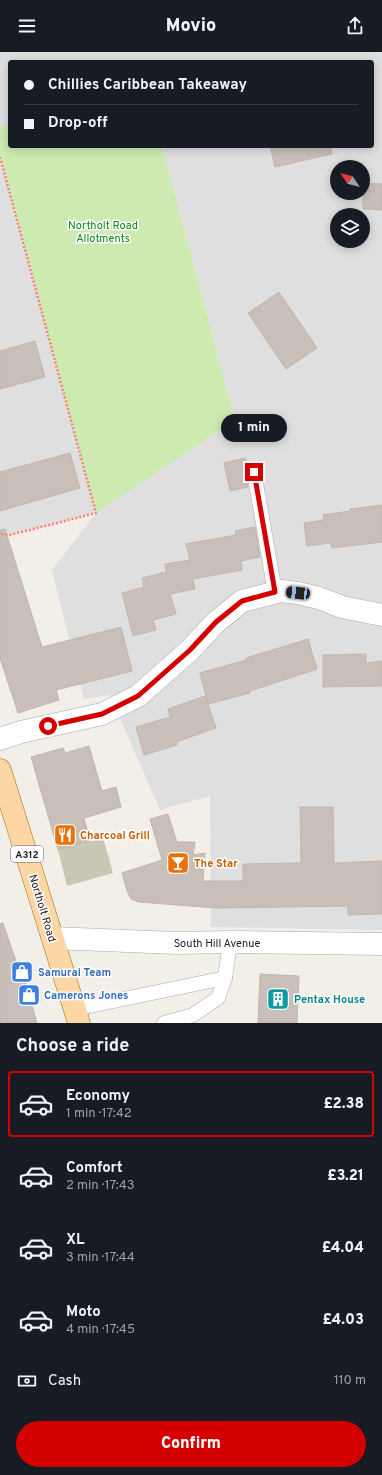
<!DOCTYPE html>
<meta charset="utf-8">
<style>
:root{--surface:#171b24;--page:#242831;--text:#f1f3f6;--muted:#9ea1a6;--line:#363941;--accent:#d40000}
body{margin:0;font-family:Overpass,sans-serif;background:var(--page);color:var(--text);height:100vh;display:flex;flex-direction:column;font-size:15px;white-space:nowrap}
*{box-sizing:border-box;margin:0}
p{font-size:13px;color:var(--muted)}
.icon{flex:none;width:22px;height:22px;fill:none;stroke:currentColor;stroke-width:2;stroke-linecap:round;stroke-linejoin:round}
.map{position:relative;height:971px;overflow:hidden}
.details{display:flex;flex-direction:column;background:var(--surface);flex:1}
.details>*{flex:none}
.guide{position:absolute;left:8px;top:8px;width:366px;height:88px;border-radius:4px;box-shadow:0 2px 10px #0003;display:grid;align-content:center;height:88px;padding:0 16px;background:var(--surface)}
.needle{width:26px;rotate:305deg}
.fabs{position:absolute;left:330px;top:108px;display:grid;gap:8px}
.fabs a{display:grid;place-items:center;width:40px;height:40px;border-radius:50%;background:var(--surface);box-shadow:0 2px 10px #0003;font-size:20px}
.end{position:absolute;width:18px;height:18px;margin:-9px;border:5px solid #d40000;background:#fff;box-shadow:0 0 0 2px #fff}
.from{border-radius:50%}
.bubble{position:absolute;height:28px;border-radius:14px;background:var(--surface);box-shadow:0 2px 10px #0003;font-size:13px;font-weight:800;line-height:28px;text-align:center}
.car{position:absolute;width:12px;height:24px;margin:-12px -6px;border-radius:5px;box-shadow:0 0 3px 1px #0007;background:linear-gradient(#222 24%,#8ab4d8 0 40%,#222 0 76%,#8ab4d8 0 86%,#222 0)}
.guide b{display:flex;align-items:center;gap:14px;height:38px;font-size:15px}
.guide b+b{border-top:1px solid var(--line)}
.guide i{width:10px;height:10px;background:var(--text)}
ul{padding:0;list-style:none}
li{display:flex;align-items:center;gap:12px;height:66px;margin:0 8px 6px;padding:0 8px;border:2px solid transparent;border-radius:4px}
li div{flex:1}
li b{display:block;font-size:15px}
li em{font-style:normal;font-weight:800}
li.current{border-color:var(--accent)}
li>.icon{width:36px;height:36px;stroke-width:1.5}
h2{padding:0 16px;font-size:18px;line-height:48px}
.pay{display:flex;align-items:center;gap:10px;height:44px;padding:0 16px;font-size:15px}
.pay p{margin-inline-start:auto}
.action{display:flex;gap:8px;margin-top:auto;padding:8px 16px}
.action a{flex:1;height:46px;border-radius:24px;background:var(--accent);color:#fff;font-size:16px;font-weight:800;line-height:46px;text-align:center}
header{display:flex;justify-content:space-between;align-items:center;height:52px;padding:0 16px;background:var(--surface);font-size:18px;font-weight:800}
.map>svg:first-child{display:block}
.residential{fill:#e0dfdf;fill-rule:evenodd}
.construction{fill:#c7c7b4}
.grass{fill:#cdebb0}
.building{fill:#c7bfb8;stroke:#c4b6ab}
.lines{fill:none;stroke-linecap:round;stroke-linejoin:round}
.service-casing{stroke:#a9a9a9;stroke-width:15}
.minor-casing{stroke:#a9a9a9;stroke-width:23}
.primary-casing{stroke:#a06b00;stroke-width:23}
.path{stroke:#fa8072;stroke-width:2.5;stroke-dasharray:2 2;stroke-linecap:butt}
.service{stroke:#fff;stroke-width:14}
.minor{stroke:#fff;stroke-width:22}
.primary{stroke:#fcd6a4;stroke-width:22}
.route{stroke:#d40000;stroke-width:5}
.labels{text-anchor:middle;stroke-width:3;stroke-linejoin:round;paint-order:stroke}
.shield{fill:#fff;stroke:#646464;stroke-width:1}
.shield-label{font-size:10px;font-weight:bold;fill:#222}
.park-label{font-size:11px;fill:#0c8416;stroke:#fff}
.food-label{font-size:11px;font-weight:bold;fill:#c56008;stroke:#fff;text-anchor:start}
.street-label{font-size:11px;fill:#222;stroke:#fff}
.shop-label{font-size:11px;font-weight:bold;fill:#366cbe;stroke:#fff;text-anchor:start}
.culture-label{font-size:11px;font-weight:bold;fill:#0d838f;stroke:#fff;text-anchor:start}
</style>
<header><svg class="icon" aria-label="menu" viewBox="0 0 24 24"><path d="M4 6h16M4 12h16M4 18h16"/></svg>Movio<svg class="icon" aria-label="share" viewBox="0 0 24 24"><path d="M12 15V3M7 8l5-5 5 5M5 13v7h14v-7"/></svg></header>
<div class="map">
<svg width="382" height="971" viewBox="0 0 382 971">
<rect width="100%" height="100%" fill="#f2efe9"/>
<path class="residential" d="M0,0H382V878L211,875L210,744L160,758L110,643L84,647L52,518L96,461L10,483L0,482V102L96,461L235,368L162,94H372V10H10V73L0,75ZM337,115H363V141H337ZM337,163H363V189H337Z"/>
<polygon class="construction" points="103,786 113,821 67,834 58,798"/>
<polygon class="grass" points="10,73 10,94 162,94 235,368 96,461 0,102 0,75"/>
<g class="building">
<polygon points="270,94 331,94 332,102 275,115"/>
<polygon points="363,131 382,132 382,158 363,157"/>
<polygon points="279,240 317,296 286,317 248,261"/>
<polygon points="35,289 45,325 0,337 0,299"/>
<polygon points="70,401 80,436 0,459 0,420"/>
<polygon points="245,406 247,415 246,421 248,435 230,439 224,411"/>
<polygon points="382,453 382,490 332,496 331,491 307,494 304,471 324,468 323,463 350,459 350,457"/>
<polygon points="255,475 260,505 241,509 242,518 193,527 195,537 170,542 176,562 153,568 156,578 133,584 122,541 144,535 142,526 166,520 165,512 190,508 186,492 236,483 235,479"/>
<polygon points="5,477 42,595 121,575 132,619 56,638 59,648 18,661 0,606 0,478"/>
<polygon points="308,587 317,617 250,639 250,641 208,652 200,621 246,608 246,606"/>
<polygon points="366,602 366,611 382,609 382,634 323,635 323,603"/>
<polygon points="205,644 216,676 176,690 177,693 144,703 136,675 170,665 168,657"/>
<polygon points="89,694 102,739 116,735 121,755 84,766 90,789 58,798 31,705 63,696 65,701"/>
<polygon points="300,755 333,755 334,811 382,809 382,862 348,863 348,854 216,856 139,850 131,847 127,839 122,821 162,808 150,767 168,762 177,790 195,790 193,803 205,801 203,829 243,829 243,812 301,811"/>
<polygon points="3,871 17,912 20,911 37,971 0,971 0,872"/>
<polygon points="260,922 299,924 297,971 258,971"/>
</g>
<g class="lines">
<g class="service-casing">
<g id="service">
<polyline points="254,420 275,540"/>
<polyline points="75,957 225,926"/>
<polyline points="164,971 193,963 218,946 225,926 230,890"/>
</g>
</g>
<g class="minor-casing">
<g id="minor">
<polyline points="0,687 21,680 102,662 138,644 190,598 216,570 242,549 281,539 298,541 319,546 342,555 382,563"/>
<polyline points="53,886 176,891 230,890 382,892"/>
</g>
</g>
<g class="primary-casing">
<polyline id="primary" points="0,718 79,971"/>
</g>
<polyline class="path" points="0,105 96,461 10,483 0,482"/>
<use href="#service" class="service"/>
<use href="#minor" class="minor"/>
<use href="#primary" class="primary"/>
</g>
<g class="lines">
<polyline class="route" points="48,674 102,662 138,644 190,598 216,570 242,549 275,540 254,420"/>
</g>
<defs>
<g id="restaurant-square" transform="scale(1.15)"><rect x="-9" y="-9" width="18" height="18" rx="4" fill="#e8710a" stroke="#fff"/><path d="M-5-6h1v4h1v-4h1v4h1v-4h1v5L-1.5 .5V6h-2V.5L-5-1ZM5-6V6H3V1.5H1.5Q1.5-4 5-6Z" fill="#fff"/></g>
<g id="bar-square" transform="scale(1.15)"><rect x="-9" y="-9" width="18" height="18" rx="4" fill="#e8710a" stroke="#fff"/><path d="M-6-5H6L.8 .8V4.5H3.5V6h-7V4.5H-.8V.8Z" fill="#fff"/></g>
<g id="shop-square" transform="scale(1.15)"><rect x="-9" y="-9" width="18" height="18" rx="4" fill="#3f7fe0" stroke="#fff"/><path d="M-5-2.5h2.3a2.7 3.5 0 0 1 5.4 0H5L5.5 6h-11ZM-1.5-2.5h3a1.5 2.3 0 0 0-3 0Z" fill="#fff"/></g>
<g id="building-square" transform="scale(1.15)"><rect x="-9" y="-9" width="18" height="18" rx="4" fill="#0f9aa8" stroke="#fff"/><path d="M-4-6H4V6H1V3H-1V6H-4ZM-2.5-4.3h1.7v1.8h-1.7ZM.8-4.3h1.7v1.8H.8ZM-2.5-1h1.7V.8h-1.7ZM.8-1h1.7V.8H.8Z" fill="#fff"/></g>
</defs>
<g fill-rule="evenodd">
<use href="#restaurant-square" x="65" y="783"/>
<use href="#bar-square" x="178" y="811"/>
<use href="#shop-square" x="22" y="920"/>
<use href="#shop-square" x="29" y="943"/>
<use href="#building-square" x="278" y="947"/>
</g>
<g class="labels">
<rect class="shield" x="11" y="794" width="32" height="16" rx="3"/>
<g class="shield-label">
<text x="27" y="806">A312</text>
</g>
<g class="park-label">
<text x="103" y="177">Northolt Road<tspan x="103" dy="13">Allotments</tspan></text>
</g>
<g class="food-label">
<text x="80" y="787">Charcoal Grill</text>
<text x="194" y="815">The Star</text>
</g>
<g class="street-label">
<text transform="translate(43 856) rotate(73)" y="4">Northolt Road</text>
<text x="217" y="895">South Hill Avenue</text>
</g>
<g class="shop-label">
<text x="38" y="924">Samurai Team</text>
<text x="44" y="947">Camerons Jones</text>
</g>
<g class="culture-label">
<text x="294" y="951">Pentax House</text>
</g>
</g>
</svg>
<div class="fabs">
<a><svg class="needle" viewBox="-14 -14 28 28"><path d="M0-13l5 13h-10z" fill="#e53935"/><path d="M0 13l5-13h-10z" fill="#9ea1a6"/></svg></a>
<a><svg class="icon" aria-label="layers" viewBox="0 0 24 24"><path d="M12 4l9 5-9 5-9-5zM3 14l9 5 9-5"/></svg></a>
</div>
<i class="end from" style="left:48px;top:674px"></i>
<i class="end" style="left:254px;top:420px"></i>
<div class="bubble" style="left:221px;top:362px;width:66px">1 min</div>
<i class="car" style="left:298px;top:541px;rotate:276deg"></i>
<div class="guide">
<b><i class="from"></i>Chillies Caribbean Takeaway</b>
<b><i></i>Drop-off</b>
</div>
</div>
<section class="details">
<h2>Choose a ride</h2>
<ul>
<li class="current"><svg class="icon" aria-label="car" viewBox="0 0 24 24"><path d="M5 17H2v-5l4-1 3-4h7l3 4 3 1v5h-3M9 17h6M6 11h13"/><circle cx="7" cy="17" r="2"/><circle cx="17" cy="17" r="2"/></svg><div><b>Economy</b><p>1 min · 17:42</p></div><em>£2.38</em></li>
<li><svg class="icon" aria-label="car" viewBox="0 0 24 24"><path d="M5 17H2v-5l4-1 3-4h7l3 4 3 1v5h-3M9 17h6M6 11h13"/><circle cx="7" cy="17" r="2"/><circle cx="17" cy="17" r="2"/></svg><div><b>Comfort</b><p>2 min · 17:43</p></div><em>£3.21</em></li>
<li><svg class="icon" aria-label="car" viewBox="0 0 24 24"><path d="M5 17H2v-5l4-1 3-4h7l3 4 3 1v5h-3M9 17h6M6 11h13"/><circle cx="7" cy="17" r="2"/><circle cx="17" cy="17" r="2"/></svg><div><b>XL</b><p>3 min · 17:44</p></div><em>£4.04</em></li>
<li><svg class="icon" aria-label="car" viewBox="0 0 24 24"><path d="M5 17H2v-5l4-1 3-4h7l3 4 3 1v5h-3M9 17h6M6 11h13"/><circle cx="7" cy="17" r="2"/><circle cx="17" cy="17" r="2"/></svg><div><b>Moto</b><p>4 min · 17:45</p></div><em>£4.03</em></li>
</ul>
<div class="pay"><svg class="icon" aria-label="cash" viewBox="0 0 24 24"><path d="M3 7h18v10H3z"/><circle cx="12" cy="12" r="2"/></svg>Cash<p>110 m</p></div>
<div class="action"><a>Confirm</a></div>
</section>
